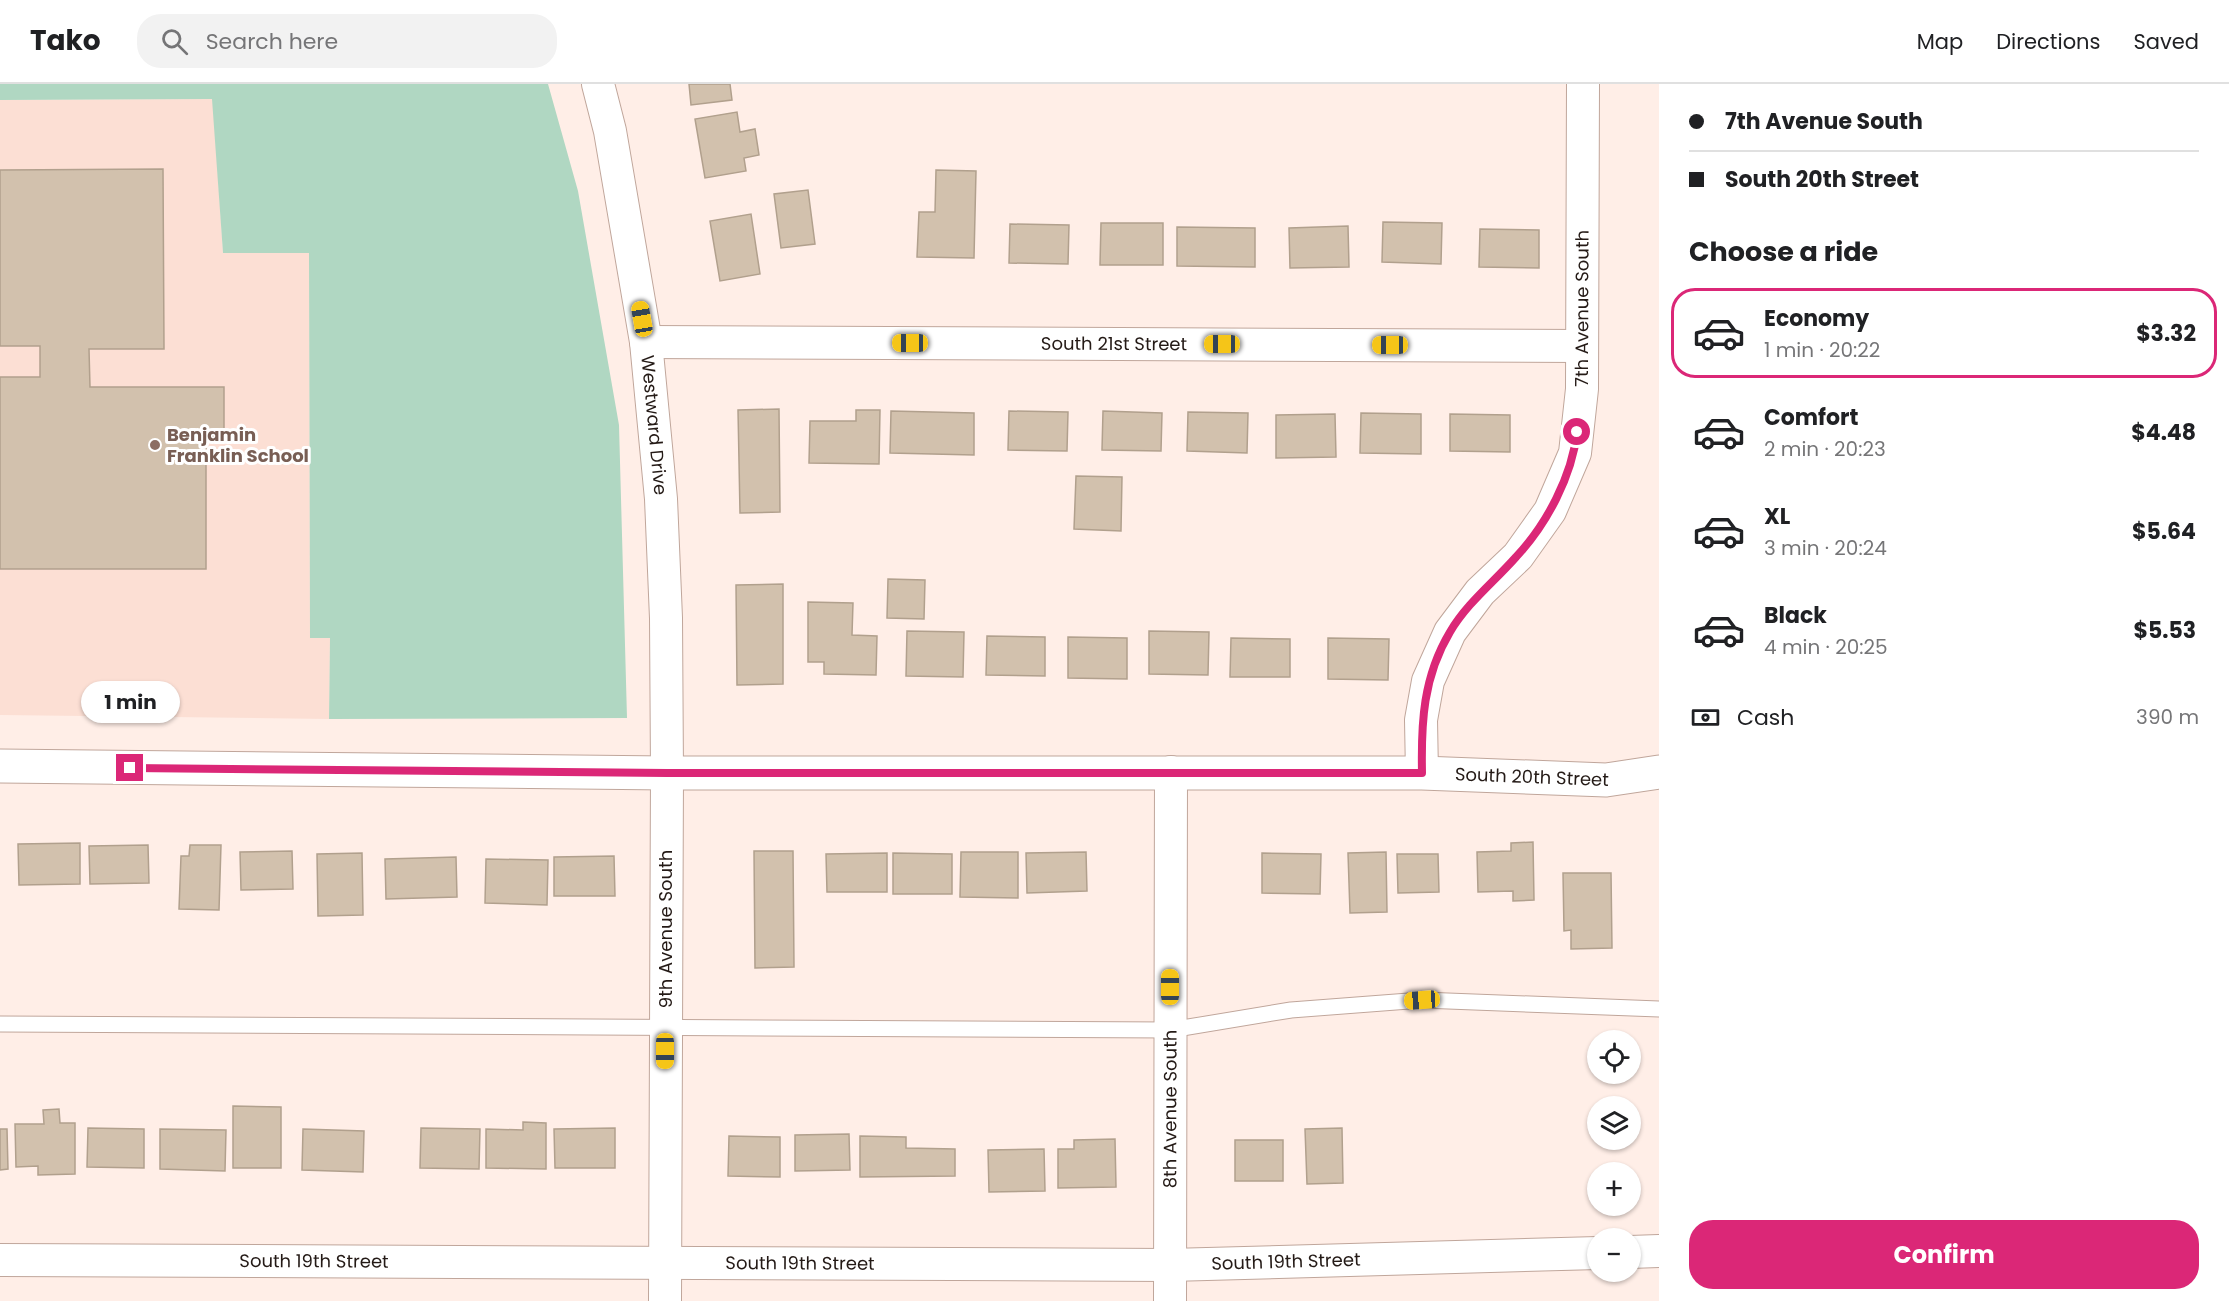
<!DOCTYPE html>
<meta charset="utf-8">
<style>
:root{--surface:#fff;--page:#f2f2f2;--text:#202124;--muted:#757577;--line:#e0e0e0;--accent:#db2777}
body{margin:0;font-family:Poppins,sans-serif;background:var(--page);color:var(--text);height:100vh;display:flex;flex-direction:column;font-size:22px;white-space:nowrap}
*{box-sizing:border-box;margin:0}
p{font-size:20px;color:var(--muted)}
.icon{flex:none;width:33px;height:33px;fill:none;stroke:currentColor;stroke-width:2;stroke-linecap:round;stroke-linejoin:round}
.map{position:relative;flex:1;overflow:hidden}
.side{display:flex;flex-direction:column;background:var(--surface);width:570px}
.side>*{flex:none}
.hud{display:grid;align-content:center;height:132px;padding:0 30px;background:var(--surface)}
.tools{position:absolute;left:1587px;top:946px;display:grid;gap:12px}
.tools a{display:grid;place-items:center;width:54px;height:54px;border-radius:50%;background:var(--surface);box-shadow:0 2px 4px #0004;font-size:30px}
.end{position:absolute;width:27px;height:27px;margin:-14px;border:8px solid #db2777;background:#fff;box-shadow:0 0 0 3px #fff}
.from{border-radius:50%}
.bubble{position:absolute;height:42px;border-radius:21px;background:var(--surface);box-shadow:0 2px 4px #0004;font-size:20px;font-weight:700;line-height:42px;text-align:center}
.car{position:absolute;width:18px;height:36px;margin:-18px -9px;border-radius:8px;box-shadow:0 0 4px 2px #0007;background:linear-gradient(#f5c518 24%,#345 0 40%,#f5c518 0 76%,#345 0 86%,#f5c518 0)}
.hud b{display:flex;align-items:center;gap:21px;height:57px;font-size:22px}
.hud b+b{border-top:2px solid var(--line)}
.hud i{width:15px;height:15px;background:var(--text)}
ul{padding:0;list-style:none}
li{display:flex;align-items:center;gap:18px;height:90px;margin:0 12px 9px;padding:0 18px;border:3px solid transparent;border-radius:24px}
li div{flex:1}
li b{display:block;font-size:22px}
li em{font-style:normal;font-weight:700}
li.on{border-color:var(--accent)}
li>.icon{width:54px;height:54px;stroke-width:1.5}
h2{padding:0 30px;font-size:27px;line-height:72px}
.pay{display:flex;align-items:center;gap:15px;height:66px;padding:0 30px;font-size:22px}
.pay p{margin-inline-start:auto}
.primary-button{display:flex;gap:12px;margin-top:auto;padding:12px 30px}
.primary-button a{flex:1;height:69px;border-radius:24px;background:var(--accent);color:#fff;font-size:24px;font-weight:700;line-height:69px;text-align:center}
header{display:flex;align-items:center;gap:36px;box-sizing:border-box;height:84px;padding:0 30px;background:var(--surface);border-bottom:2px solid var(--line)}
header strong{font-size:28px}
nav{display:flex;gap:33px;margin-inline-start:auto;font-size:21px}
.search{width:420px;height:54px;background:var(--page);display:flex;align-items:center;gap:15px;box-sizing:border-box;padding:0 21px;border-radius:24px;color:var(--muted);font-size:22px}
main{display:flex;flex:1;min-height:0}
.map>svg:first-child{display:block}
.built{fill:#fcdfd4}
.green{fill:#b0d7c2}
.building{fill:#d2c1ad;stroke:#b1a08d;stroke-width:1.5}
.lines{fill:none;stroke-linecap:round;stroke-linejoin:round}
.service-casing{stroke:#c0a69b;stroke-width:17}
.minor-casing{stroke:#c0a69b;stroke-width:34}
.tertiary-casing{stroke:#c0a69b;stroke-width:35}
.service{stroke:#fff;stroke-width:15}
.minor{stroke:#fff;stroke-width:32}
.tertiary{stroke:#fff;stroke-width:33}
.route{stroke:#db2777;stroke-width:8}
.education-dot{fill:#8d6e63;stroke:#fff;stroke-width:2}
.labels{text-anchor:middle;stroke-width:6;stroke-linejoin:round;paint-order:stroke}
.street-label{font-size:18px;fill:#241a16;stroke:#fff}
.education-label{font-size:18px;font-weight:bold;fill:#785e54;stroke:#fff;text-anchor:start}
</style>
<header>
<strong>Tako</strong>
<div class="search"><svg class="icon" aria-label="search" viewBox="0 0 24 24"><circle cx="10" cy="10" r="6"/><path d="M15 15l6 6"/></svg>Search here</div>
<nav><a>Map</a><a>Directions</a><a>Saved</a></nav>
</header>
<main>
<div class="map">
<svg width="1659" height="1217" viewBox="0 0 1659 1217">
<rect width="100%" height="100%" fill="#ffeee7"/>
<polygon class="built" points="213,15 223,169 309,169 310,554 330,554 329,635 0,631 0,16"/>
<polygon class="green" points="0,0 548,0 578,107 619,341 627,634 329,635 330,554 310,554 309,169 223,169 212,15 0,16"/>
<g class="building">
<polygon points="689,0 730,0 732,16 691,21"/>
<polygon points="737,28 740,48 755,45 759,71 744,74 746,87 705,94 695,35"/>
<polygon points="163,85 164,265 89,265 90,303 224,303 224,357 206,357 206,485 0,485 0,293 40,293 40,262 0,262 0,86"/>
<polygon points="936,86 976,87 974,174 917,173 919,128 935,128"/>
<polygon points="808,106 815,160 781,164 774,110"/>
<polygon points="751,130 760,190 720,197 710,137"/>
<polygon points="1383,138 1442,139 1441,180 1382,178"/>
<polygon points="1101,139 1163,139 1163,181 1100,181"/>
<polygon points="1010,140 1069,141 1068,180 1009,179"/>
<polygon points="1348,142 1349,183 1290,184 1289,144"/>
<polygon points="1177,143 1255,144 1255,183 1177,182"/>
<polygon points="1480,145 1539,146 1539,184 1479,183"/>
<polygon points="779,325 780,428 740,429 738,326"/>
<polygon points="856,326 880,326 879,380 809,379 810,337 856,337"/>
<polygon points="891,327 974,329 974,371 890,369"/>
<polygon points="1009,327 1068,328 1067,367 1008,366"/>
<polygon points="1103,327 1162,329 1161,367 1102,366"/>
<polygon points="1188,328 1248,329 1247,369 1187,367"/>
<polygon points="1361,329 1421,330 1421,370 1360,369"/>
<polygon points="1335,330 1336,373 1276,374 1276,331"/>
<polygon points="1450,330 1510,331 1510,368 1450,367"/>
<polygon points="1076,392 1122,393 1121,447 1074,445"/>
<polygon points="888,495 925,496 924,535 887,534"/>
<polygon points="783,500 783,600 737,601 736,501"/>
<polygon points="808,518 853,519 852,551 877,552 876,591 824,590 824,578 808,578"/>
<polygon points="907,547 964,548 963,593 906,592"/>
<polygon points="1149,547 1209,548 1208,591 1149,590"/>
<polygon points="987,552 1045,553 1045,592 986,591"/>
<polygon points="1068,553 1127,554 1127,595 1068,594"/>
<polygon points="1231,554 1290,555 1290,593 1230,593"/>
<polygon points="1328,554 1389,555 1388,596 1328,595"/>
<polygon points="1533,758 1534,816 1513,817 1513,807 1478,808 1477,768 1511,767 1511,759"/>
<polygon points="80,759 80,800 19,801 18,760"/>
<polygon points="148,761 149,799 90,800 89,762"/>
<polygon points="190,761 221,761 219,826 179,825 181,772 189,772"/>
<polygon points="292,767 293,805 241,806 240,768"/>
<polygon points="754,767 793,767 794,883 755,884"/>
<polygon points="961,768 1018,768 1018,814 960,813"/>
<polygon points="1086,768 1087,807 1027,809 1026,769"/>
<polygon points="1386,768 1387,828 1350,829 1348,769"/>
<polygon points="362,769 363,831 318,832 317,770"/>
<polygon points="887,769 887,808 827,808 826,770"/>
<polygon points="893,769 952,770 952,810 893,810"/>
<polygon points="1262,769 1321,770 1320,810 1262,809"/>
<polygon points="1397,770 1438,770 1439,808 1398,809"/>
<polygon points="614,772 615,812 554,812 554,773"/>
<polygon points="456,773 457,813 386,815 385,775"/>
<polygon points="486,775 548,776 547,821 485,819"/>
<polygon points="1563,789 1611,789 1612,864 1571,865 1571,846 1564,847"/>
<polygon points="233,1022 281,1023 281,1084 233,1084"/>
<polygon points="59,1025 60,1039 75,1039 75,1090 38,1091 38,1082 16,1083 15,1040 44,1040 43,1026"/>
<polygon points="523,1038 546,1039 546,1085 486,1084 486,1045 523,1046"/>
<polygon points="88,1044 144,1045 144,1084 87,1083"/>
<polygon points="421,1044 480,1045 479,1085 420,1084"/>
<polygon points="615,1044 615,1084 555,1084 554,1045"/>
<polygon points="1342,1044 1343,1099 1307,1100 1305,1045"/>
<polygon points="0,1045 7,1045 8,1085 0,1086"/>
<polygon points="160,1045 226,1046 225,1087 160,1085"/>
<polygon points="303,1045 364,1047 363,1088 302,1086"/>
<polygon points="849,1050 850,1086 795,1087 795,1051"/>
<polygon points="729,1052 780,1053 780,1093 728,1092"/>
<polygon points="860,1052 906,1053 906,1064 955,1065 955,1092 860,1093"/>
<polygon points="1115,1055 1116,1103 1058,1104 1058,1065 1074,1065 1074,1056"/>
<rect x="1235" y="1056" width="48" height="41"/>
<polygon points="1044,1065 1045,1107 989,1108 988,1066"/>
</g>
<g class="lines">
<g class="service-casing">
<polyline id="service" points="0,940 1170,946 1291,926 1422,916 1659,925"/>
</g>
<g class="minor-casing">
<g id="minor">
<path id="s1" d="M598,0L610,47L646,258L661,415L666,534L667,689L665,1217"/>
<path id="s2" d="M646,258L1581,262"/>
<path id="s3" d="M1422,689L1421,636L1428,597L1450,548L1480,508L1518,472L1550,427L1575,369L1582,305L1583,0"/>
<polyline points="1630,1168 1659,1167"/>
<path id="s4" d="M0,1176L1170,1181L1598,1169"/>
<path id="s5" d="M1170,1217L1171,688"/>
</g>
</g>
<g class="tertiary-casing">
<g id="tertiary">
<path id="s6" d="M0,682L667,689H1422L1606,696L1659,688"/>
</g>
</g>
<use href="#service" class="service"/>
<use href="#minor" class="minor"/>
<use href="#tertiary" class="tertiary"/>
</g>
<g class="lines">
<path class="route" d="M130,684L667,689H1422C1421,639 1423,593 1450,548C1467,519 1494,498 1516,473C1547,440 1572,392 1577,348"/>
</g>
<circle class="education-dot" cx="155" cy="361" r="6"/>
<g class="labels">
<g class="street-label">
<text dy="6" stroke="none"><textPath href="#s3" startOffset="512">7th Avenue South</textPath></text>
<text dy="6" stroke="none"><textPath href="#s2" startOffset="468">South 21st Street</textPath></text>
<text dy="6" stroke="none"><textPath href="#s1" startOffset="346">Westward Drive</textPath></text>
<text dy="6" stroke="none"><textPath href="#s6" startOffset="1532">South 20th Street</textPath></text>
<text transform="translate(666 845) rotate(-90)" y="6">9th Avenue South</text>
<text dy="6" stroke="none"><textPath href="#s5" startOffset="192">8th Avenue South</textPath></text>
<text dy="6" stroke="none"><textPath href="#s4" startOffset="1286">South 19th Street</textPath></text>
<text dy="6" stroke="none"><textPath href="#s4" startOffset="314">South 19th Street</textPath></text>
<text dy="6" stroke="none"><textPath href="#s4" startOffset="800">South 19th Street</textPath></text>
</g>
<g class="education-label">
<text x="167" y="357">Benjamin<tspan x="167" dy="21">Franklin School</tspan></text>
</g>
</g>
</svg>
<div class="tools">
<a><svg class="icon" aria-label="locate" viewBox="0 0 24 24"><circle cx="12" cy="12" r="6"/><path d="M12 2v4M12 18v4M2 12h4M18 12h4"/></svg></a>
<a><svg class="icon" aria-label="layers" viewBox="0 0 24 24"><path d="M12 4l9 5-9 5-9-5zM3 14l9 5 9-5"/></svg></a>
<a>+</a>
<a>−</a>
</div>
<i class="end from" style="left:1577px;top:348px"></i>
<i class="end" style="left:130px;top:684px"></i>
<div class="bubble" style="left:81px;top:597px;width:99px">1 min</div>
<i class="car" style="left:642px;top:235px;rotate:350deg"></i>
<i class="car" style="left:910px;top:259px;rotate:270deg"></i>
<i class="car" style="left:1222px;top:260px;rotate:270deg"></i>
<i class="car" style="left:1390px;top:261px;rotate:270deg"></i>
<i class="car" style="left:1170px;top:903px;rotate:0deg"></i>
<i class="car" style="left:1422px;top:916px;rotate:266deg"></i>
<i class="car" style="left:665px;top:967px;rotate:180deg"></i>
</div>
<section class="side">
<div class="hud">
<b><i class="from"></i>7th Avenue South</b>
<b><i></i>South 20th Street</b>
</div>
<h2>Choose a ride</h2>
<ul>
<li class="on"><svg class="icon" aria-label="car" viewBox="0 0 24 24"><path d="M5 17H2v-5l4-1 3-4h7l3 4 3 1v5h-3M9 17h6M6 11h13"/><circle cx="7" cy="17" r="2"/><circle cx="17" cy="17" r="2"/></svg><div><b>Economy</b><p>1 min · 20:22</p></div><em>$3.32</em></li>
<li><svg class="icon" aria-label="car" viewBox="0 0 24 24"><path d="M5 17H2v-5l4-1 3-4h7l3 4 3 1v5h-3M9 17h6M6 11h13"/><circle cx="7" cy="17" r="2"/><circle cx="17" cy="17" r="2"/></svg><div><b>Comfort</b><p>2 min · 20:23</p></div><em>$4.48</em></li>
<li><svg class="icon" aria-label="car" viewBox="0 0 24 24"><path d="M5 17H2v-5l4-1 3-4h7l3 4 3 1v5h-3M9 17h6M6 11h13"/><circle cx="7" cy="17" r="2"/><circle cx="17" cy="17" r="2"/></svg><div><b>XL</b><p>3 min · 20:24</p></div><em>$5.64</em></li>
<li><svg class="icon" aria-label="car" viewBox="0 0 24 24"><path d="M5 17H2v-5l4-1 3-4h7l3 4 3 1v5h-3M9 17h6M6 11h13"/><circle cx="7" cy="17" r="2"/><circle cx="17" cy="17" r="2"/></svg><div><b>Black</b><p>4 min · 20:25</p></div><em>$5.53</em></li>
</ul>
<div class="pay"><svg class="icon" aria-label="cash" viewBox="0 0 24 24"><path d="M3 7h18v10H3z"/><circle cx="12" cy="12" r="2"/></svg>Cash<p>390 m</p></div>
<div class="primary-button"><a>Confirm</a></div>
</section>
</main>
